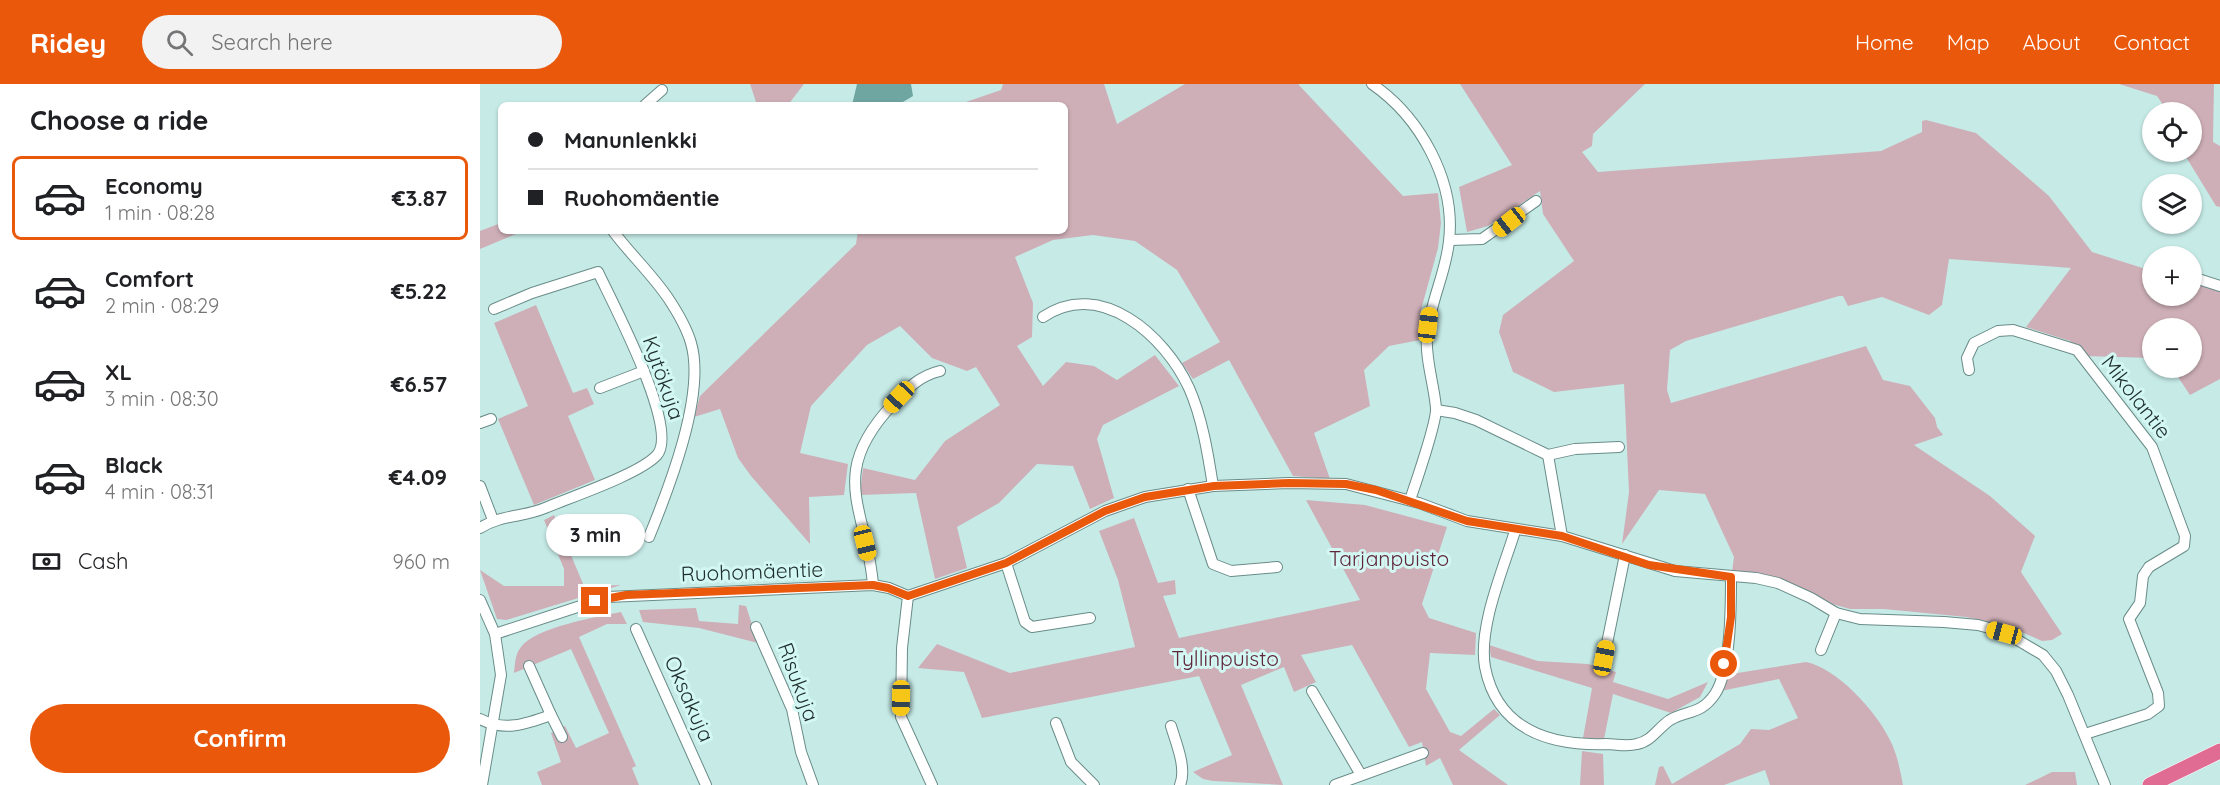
<!DOCTYPE html>
<meta charset="utf-8">
<style>
:root{--surface:#fff;--page:#f2f2f2;--text:#202124;--muted:#757577;--line:#e0e0e0;--accent:#ea580c}
body{margin:0;font-family:Quicksand,sans-serif;background:var(--page);color:var(--text);height:100vh;display:flex;flex-direction:column;font-size:22px;white-space:nowrap}
*{box-sizing:border-box;margin:0}
p{font-size:20px;color:var(--muted)}
.icon{flex:none;width:33px;height:33px;fill:none;stroke:currentColor;stroke-width:2;stroke-linecap:round;stroke-linejoin:round}
.map{position:relative;flex:1;overflow:hidden}
.drawer{display:flex;flex-direction:column;background:var(--surface);width:480px}
.drawer>*{flex:none}
.guide{position:absolute;left:18px;top:18px;width:570px;height:132px;border-radius:9px;box-shadow:0 2px 4px #0004;display:grid;align-content:center;height:132px;padding:0 30px;background:var(--surface)}
.fabs{position:absolute;left:1662px;top:18px;display:grid;gap:12px}
.fabs a{display:grid;place-items:center;width:60px;height:60px;border-radius:50%;background:var(--surface);box-shadow:0 2px 4px #0004;font-size:30px}
.end{position:absolute;width:27px;height:27px;margin:-14px;border:8px solid #ea580c;background:#fff;box-shadow:0 0 0 3px #fff}
.from{border-radius:50%}
.bubble{position:absolute;height:42px;border-radius:21px;background:var(--surface);box-shadow:0 2px 4px #0004;font-size:20px;font-weight:800;line-height:42px;text-align:center}
.car{position:absolute;width:18px;height:36px;margin:-18px -9px;border-radius:8px;box-shadow:0 0 4px 2px #0007;background:linear-gradient(#f5c518 24%,#345 0 40%,#f5c518 0 76%,#345 0 86%,#f5c518 0)}
.guide b{display:flex;align-items:center;gap:21px;height:57px;font-size:22px}
.guide b+b{border-top:2px solid var(--line)}
.guide i{width:15px;height:15px;background:var(--text)}
ul{padding:0;list-style:none}
li{display:flex;align-items:center;gap:18px;height:84px;margin:0 12px 9px;padding:0 18px;border:3px solid transparent;border-radius:9px}
li div{flex:1}
li b{display:block;font-size:22px}
li em{font-style:normal;font-weight:800}
li.current{border-color:var(--accent)}
li>.icon{width:54px;height:54px;stroke-width:1.5}
h2{padding:0 30px;font-size:27px;line-height:72px}
.pay{display:flex;align-items:center;gap:15px;height:66px;padding:0 30px;font-size:22px}
.pay p{margin-inline-start:auto}
.action{display:flex;gap:12px;margin-top:auto;padding:12px 30px}
.action a{flex:1;height:69px;border-radius:36px;background:var(--accent);color:#fff;font-size:24px;font-weight:800;line-height:69px;text-align:center}
header{display:flex;align-items:center;gap:36px;box-sizing:border-box;height:84px;padding:0 30px;background:var(--accent);color:#fff}
header strong{font-size:28px}
nav{display:flex;gap:33px;margin-inline-start:auto;font-size:21px}
.search{width:420px;height:54px;background:var(--page);display:flex;align-items:center;gap:15px;box-sizing:border-box;padding:0 21px;border-radius:33px;color:var(--muted);font-size:22px}
main{display:flex;flex:1;min-height:0}
.map>svg:first-child{display:block}
.green{fill:#ceafb7}
.water{fill:#70a6a1}
.lines{fill:none;stroke-linecap:round;stroke-linejoin:round}
.minor-casing{stroke:#698c88;stroke-width:12}
.highway-casing{stroke:#fff;stroke-width:16}
.minor{stroke:#fff;stroke-width:10}
.highway{stroke:#e16c93;stroke-width:15}
.route{stroke:#ea580c;stroke-width:8}
.labels{text-anchor:middle;stroke-width:6;stroke-linejoin:round;paint-order:stroke}
.street-label{font-size:21px;fill:#1f2e2c;stroke:#d3f8f4}
.park-label{font-size:21px;fill:#60263a;stroke:#d3f8f4}
</style>
<header>
<strong>Ridey</strong>
<div class="search"><svg class="icon" aria-label="search" viewBox="0 0 24 24"><circle cx="10" cy="10" r="6"/><path d="M15 15l6 6"/></svg>Search here</div>
<nav><a>Home</a><a>Map</a><a>About</a><a>Contact</a></nav>
</header>
<main>
<section class="drawer">
<h2>Choose a ride</h2>
<ul>
<li class="current"><svg class="icon" aria-label="car" viewBox="0 0 24 24"><path d="M5 17H2v-5l4-1 3-4h7l3 4 3 1v5h-3M9 17h6M6 11h13"/><circle cx="7" cy="17" r="2"/><circle cx="17" cy="17" r="2"/></svg><div><b>Economy</b><p>1 min · 08:28</p></div><em>€3.87</em></li>
<li><svg class="icon" aria-label="car" viewBox="0 0 24 24"><path d="M5 17H2v-5l4-1 3-4h7l3 4 3 1v5h-3M9 17h6M6 11h13"/><circle cx="7" cy="17" r="2"/><circle cx="17" cy="17" r="2"/></svg><div><b>Comfort</b><p>2 min · 08:29</p></div><em>€5.22</em></li>
<li><svg class="icon" aria-label="car" viewBox="0 0 24 24"><path d="M5 17H2v-5l4-1 3-4h7l3 4 3 1v5h-3M9 17h6M6 11h13"/><circle cx="7" cy="17" r="2"/><circle cx="17" cy="17" r="2"/></svg><div><b>XL</b><p>3 min · 08:30</p></div><em>€6.57</em></li>
<li><svg class="icon" aria-label="car" viewBox="0 0 24 24"><path d="M5 17H2v-5l4-1 3-4h7l3 4 3 1v5h-3M9 17h6M6 11h13"/><circle cx="7" cy="17" r="2"/><circle cx="17" cy="17" r="2"/></svg><div><b>Black</b><p>4 min · 08:31</p></div><em>€4.09</em></li>
</ul>
<div class="pay"><svg class="icon" aria-label="cash" viewBox="0 0 24 24"><path d="M3 7h18v10H3z"/><circle cx="12" cy="12" r="2"/></svg>Cash<p>960 m</p></div>
<div class="action"><a>Confirm</a></div>
</section>
<div class="map">
<svg width="1740" height="701" viewBox="0 0 1740 701">
<rect width="100%" height="100%" fill="#c6ebe7"/>
<g class="green">
<polygon points="270,0 324,0 308,21 277,21"/>
<polygon points="523,0 624,0 637,40 705,0 818,0 923,112 958,109 961,139 958,164 941,226 940,256 909,262 884,286 890,322 834,349 850,395 813,392 749,276 713,295 702,279 740,258 697,186 655,157 613,151 573,156 535,173 553,219 552,253 537,262 563,302 586,278 614,282 637,296 675,271 699,302 623,341 617,355 634,414 610,425 593,382 557,380 519,419 477,443 487,484 455,495 436,409 380,411 383,384 435,396 465,357 520,321 496,283 487,287 452,274 420,242 387,261 331,322 320,369 368,380 364,411 329,413 330,460 271,392 258,374 240,325 214,333 220,312 376,160 378,147 585,147 585,21 477,21 521,6"/>
<polygon points="980,0 1165,0 1113,50 1112,62 1102,68 1118,88 1401,67 1442,48 1442,37 1446,36 1496,49 1569,112 1612,168 1672,187 1672,212 1712,212 1712,198 1740,207 1740,295 1710,311 1692,284 1712,284 1712,244 1672,244 1672,274 1604,272 1590,257 1546,243 1591,184 1469,175 1462,221 1449,231 1402,213 1368,222 1363,212 1359,212 1206,257 1190,266 1187,306 1191,319 1386,262 1403,296 1430,302 1455,334 1457,343 1463,351 1434,361 1510,412 1555,452 1541,488 1582,550 1572,556 1562,557 1528,542 1486,533 1404,525 1370,525 1352,520 1320,504 1252,488 1254,473 1225,410 1179,406 1142,460 1149,408 1144,300 1074,308 1033,288 1019,248 1023,231 1094,177 1063,130 1060,107 1008,142 987,148 979,103 1032,81"/>
<polygon points="1639,0 1734,0 1733,58 1740,62 1740,123 1736,122 1703,68 1712,68 1712,28 1688,28 1677,12"/>
<polygon points="21,139 21,147 43,147 0,165 0,147"/>
<polygon points="56,221 93,309 107,304 114,320 88,332 115,396 54,421 18,335 48,322 14,239"/>
<polygon points="826,416 885,421 967,443 942,520 949,534 996,549 995,571 950,569 946,605 970,648 981,652 1014,625 1020,631 979,666 1028,701 973,701 960,674 946,682 942,658 929,663 872,561 821,571 836,598 814,608 804,583 761,601 803,701 733,697 723,695 713,688 752,671 719,592 502,634 484,588 438,584 457,560 530,589 655,563 638,496 619,447 654,434 678,499 695,496 696,510 683,512 699,554 880,516"/>
<polygon points="74,431 104,502 141,501 26,536 17,535 0,486 24,502 84,502 84,485 64,436"/>
<polygon points="259,521 266,522 278,559 219,544 163,538 159,526 216,524 219,537 258,540"/>
<path d="M141,528L147,540H127L99,553L156,682L152,684L159,701H62L57,688L81,678L71,649L85,642L96,664L129,649L91,565L34,589C35,580 35,570 41,563C56,543 117,533 141,528Z"/>
<polygon points="1009,561 1058,577 1108,580 1136,588 1133,598 1188,615 1228,598 1220,613 1191,629 1133,610 1124,655 1103,654 1112,604 1011,573"/>
<path d="M1326,578C1357,584 1396,627 1410,656C1417,670 1420,685 1423,701H1290L1285,686L1244,701H1175L1179,683L1183,682L1192,700L1260,660L1271,645L1289,646L1318,634L1299,595L1241,607L1245,591Z"/>
<polygon points="1102,667 1123,670 1124,701 1100,701"/>
<polygon points="1572,688 1595,688 1597,701 1545,701"/>
</g>
<polygon class="water" points="377,0 431,0 433,12 418,21 372,21"/>
<g class="lines">
<g class="minor-casing">
<g id="minor">
<path d="M892,0C940,33 976,97 969,157C966,189 950,218 947,251C945,275 954,300 956,324C957,338 936,398 930,416"/>
<polyline points="165,21 182,6"/>
<path d="M133,147C150,170 171,189 188,214C196,226 207,245 211,259C226,310 189,404 169,453"/>
<polyline points="970,156 1002,155 1056,117"/>
<polyline points="1712,193 1740,202"/>
<path d="M563,233C621,194 685,252 709,304C722,333 728,370 733,402"/>
<polyline points="1489,286 1487,274 1494,259 1518,247 1533,246 1597,266 1672,363 1705,452 1704,462 1669,483 1663,492 1660,519 1649,535 1678,609 1679,622 1668,630 1605,650"/>
<polyline points="120,304 164,287"/>
<polyline points="956,326 975,329 996,336 1068,371 1095,365 1139,363"/>
<polyline points="0,339 11,335"/>
<polyline points="1068,371 1082,452"/>
<polyline points="0,402 13,436"/>
<polyline points="708,405 733,480 751,487 797,483"/>
<path d="M0,444C20,431 44,433 65,424C91,413 160,390 177,371C200,345 132,218 118,188L52,209L14,225"/>
<path d="M1035,447C1023,486 998,543 1005,583C1017,645 1069,662 1126,660C1137,660 1146,663 1157,660C1172,657 1178,644 1190,636C1207,626 1221,631 1235,610C1251,586 1251,522 1251,493"/>
<polyline points="526,479 545,538 552,543 610,534"/>
<path d="M393,501C387,424 346,391 413,320C428,304 439,292 460,287"/>
<polyline points="428,512 422,564 421,633 452,701"/>
<polyline points="0,516 15,550 21,591 2,701"/>
<polyline points="276,543 312,625 321,668 333,701"/>
<polyline points="156,545 226,701"/>
<polyline points="15,550 128,513 393,501 409,504 428,512 526,479 625,427 665,413 733,402 809,399 866,400 939,419 987,437 1082,452 1195,487 1276,494 1298,499 1331,514 1356,529 1380,535 1464,538 1498,541 1524,548 1563,571 1576,587 1588,611 1625,701"/>
<polyline points="1341,566 1356,529"/>
<polyline points="1124,574 1145,471"/>
<polyline points="49,582 71,631"/>
<polyline points="832,607 881,691"/>
<path d="M0,635C24,648 46,640 71,631L82,653"/>
<polyline points="576,639 591,678 614,701"/>
<path d="M691,642C696,659 707,684 700,701"/>
<polyline points="855,701 943,669"/>
</g>
</g>
<g class="highway-casing">
<polyline id="highway" points="1670,701 1740,667"/>
</g>
<use href="#minor" class="minor"/>
<use href="#highway" class="highway"/>
</g>
<g class="lines">
<polyline class="route" points="115,517 146,511 393,501 408,504 428,512 526,479 625,427 665,413 734,402 809,399 866,400 896,406 987,437 1082,452 1169,481 1251,493 1251,533 1244,580"/>
</g>
<g class="labels">
<g class="street-label">
<text transform="translate(183 294) rotate(71)" y="7">Kytökuja</text>
<text transform="translate(1656 313) rotate(52)" y="7">Mikolantie</text>
<text transform="translate(272 488) rotate(-2)" y="7">Ruohomäentie</text>
<text transform="translate(318 598) rotate(70)" y="7">Risukuja</text>
<text transform="translate(209 615) rotate(66)" y="7">Oksakuja</text>
</g>
<g class="park-label">
<text x="909" y="482">Tarjanpuisto</text>
<text x="745" y="582">Tyllinpuisto</text>
</g>
</g>
</svg>
<div class="fabs">
<a><svg class="icon" aria-label="locate" viewBox="0 0 24 24"><circle cx="12" cy="12" r="6"/><path d="M12 2v4M12 18v4M2 12h4M18 12h4"/></svg></a>
<a><svg class="icon" aria-label="layers" viewBox="0 0 24 24"><path d="M12 4l9 5-9 5-9-5zM3 14l9 5 9-5"/></svg></a>
<a>+</a>
<a>−</a>
</div>
<i class="end from" style="left:1244px;top:580px"></i>
<i class="end" style="left:115px;top:517px"></i>
<div class="bubble" style="left:66px;top:430px;width:99px">3 min</div>
<i class="car" style="left:1029px;top:138px;rotate:232deg"></i>
<i class="car" style="left:948px;top:241px;rotate:7deg"></i>
<i class="car" style="left:419px;top:313px;rotate:223deg"></i>
<i class="car" style="left:385px;top:459px;rotate:166deg"></i>
<i class="car" style="left:1524px;top:549px;rotate:285deg"></i>
<i class="car" style="left:1124px;top:574px;rotate:11deg"></i>
<i class="car" style="left:421px;top:614px;rotate:181deg"></i>
<div class="guide">
<b><i class="from"></i>Manunlenkki</b>
<b><i></i>Ruohomäentie</b>
</div>
</div>
</main>
